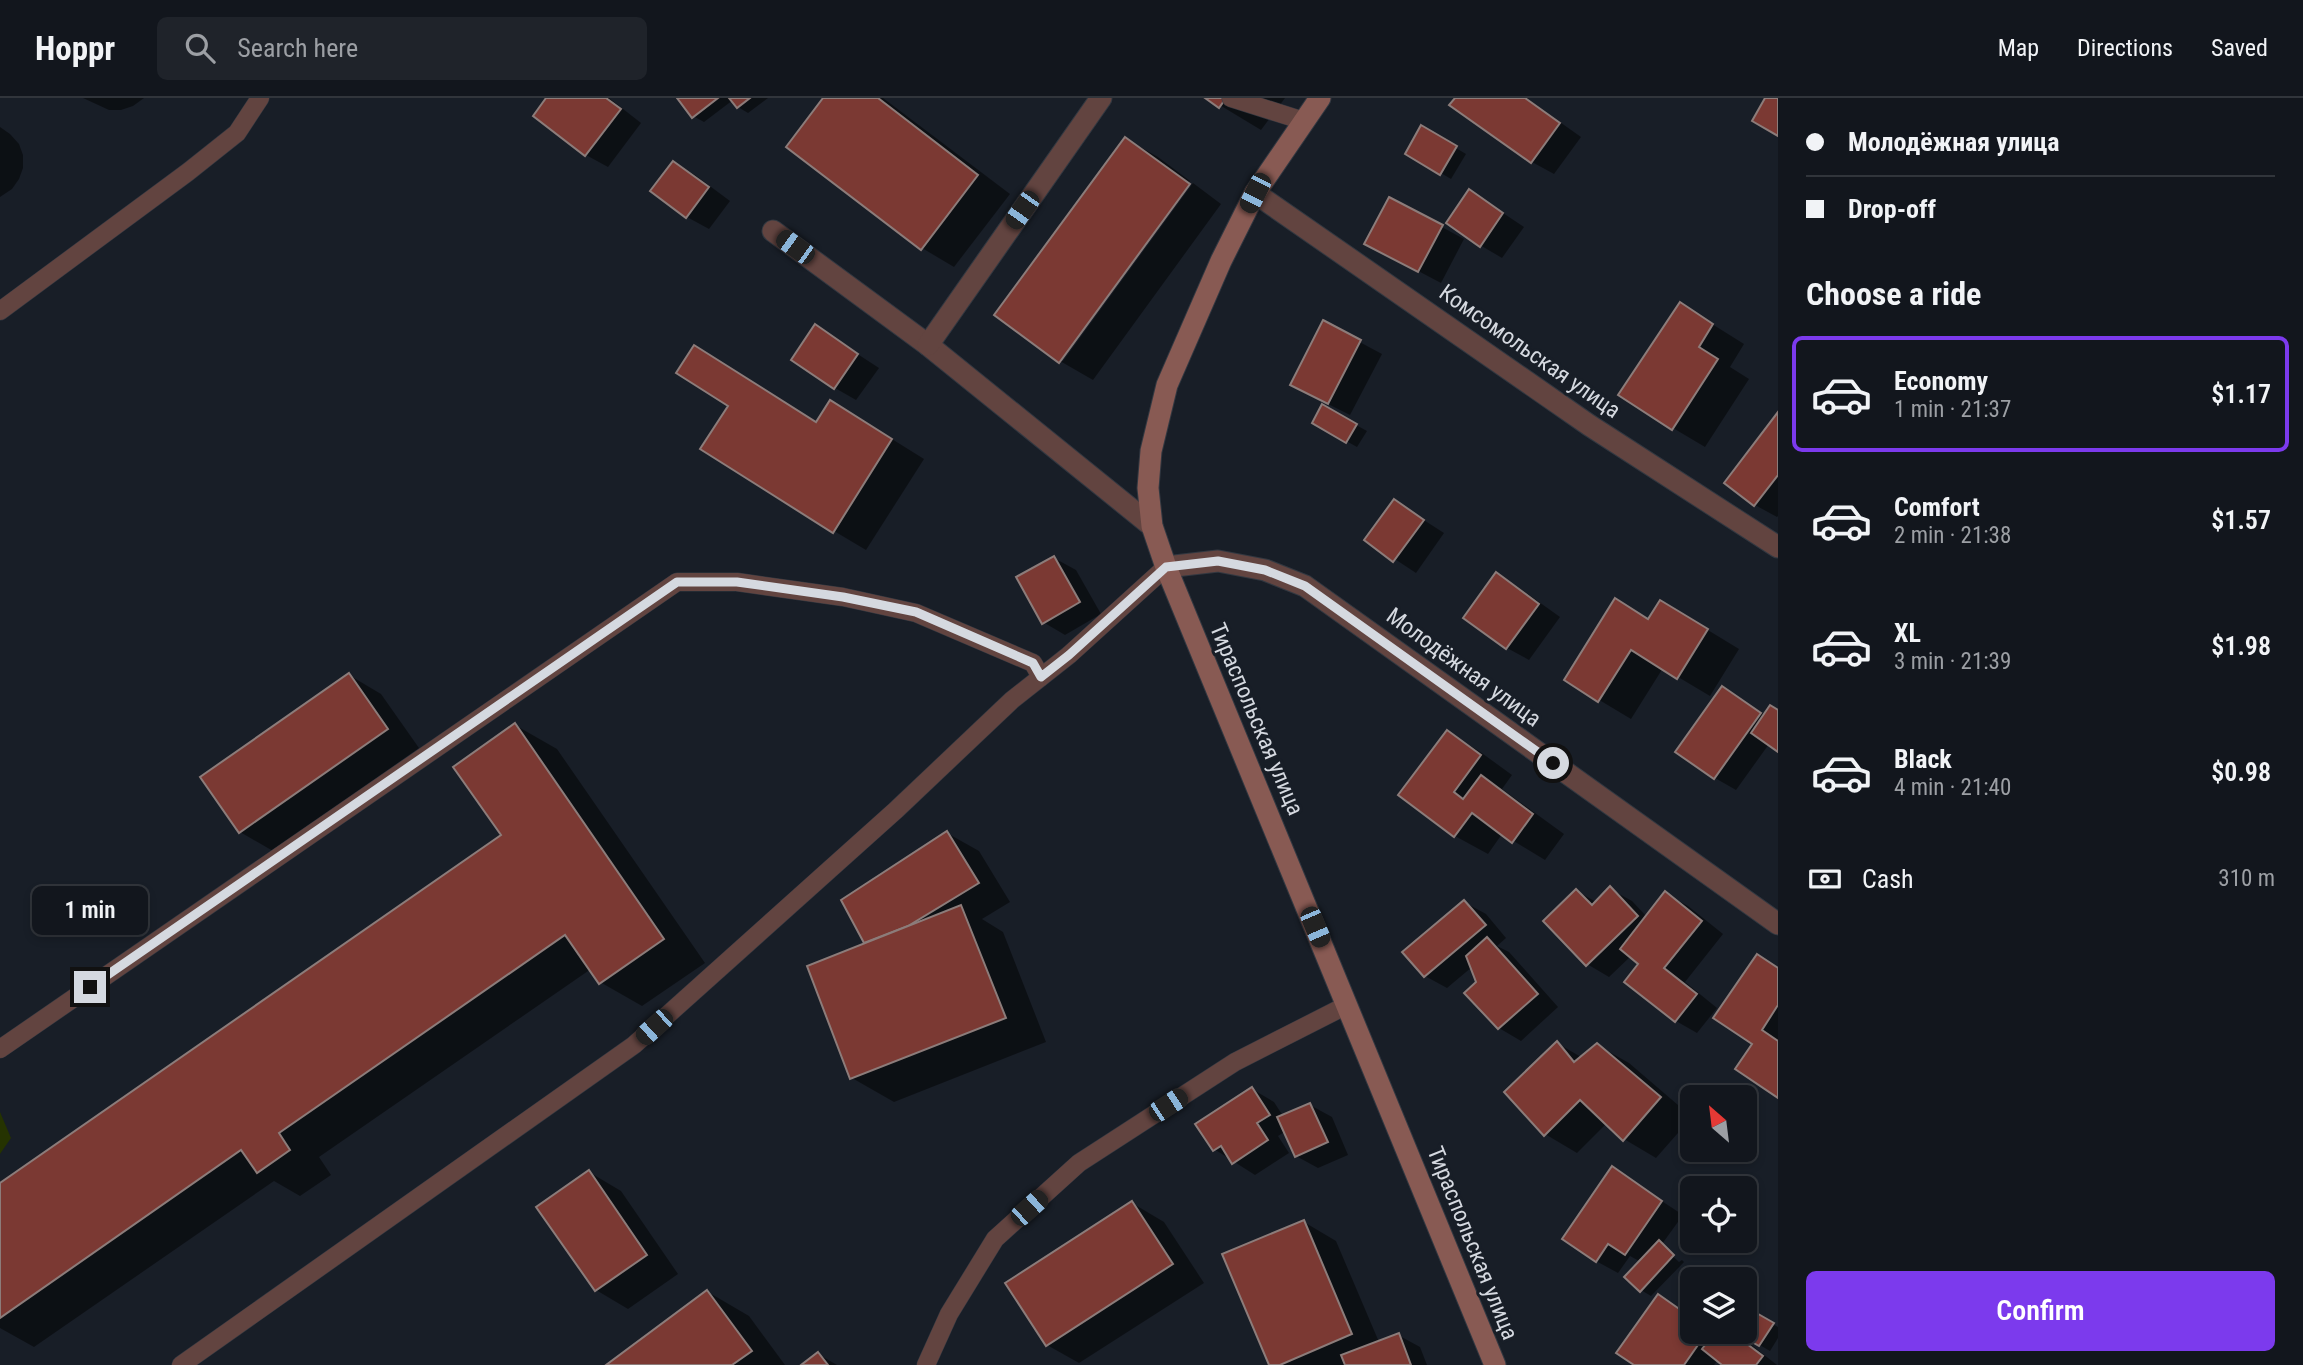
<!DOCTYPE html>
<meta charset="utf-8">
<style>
:root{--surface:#12161d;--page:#1f232a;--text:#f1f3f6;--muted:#9c9fa4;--line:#31353b;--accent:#7c3aed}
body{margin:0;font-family:"Roboto Condensed",sans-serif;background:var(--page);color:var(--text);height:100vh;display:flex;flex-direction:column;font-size:26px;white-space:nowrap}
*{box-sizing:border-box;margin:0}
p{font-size:23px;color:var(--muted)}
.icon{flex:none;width:38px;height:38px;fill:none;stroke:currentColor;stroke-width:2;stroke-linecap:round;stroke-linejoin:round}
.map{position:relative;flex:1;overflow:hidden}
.details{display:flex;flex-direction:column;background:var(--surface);width:525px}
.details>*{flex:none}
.top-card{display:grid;align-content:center;height:154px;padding:0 28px;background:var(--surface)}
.needle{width:46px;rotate:332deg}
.buttons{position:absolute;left:1680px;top:987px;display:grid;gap:14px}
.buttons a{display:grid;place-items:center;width:77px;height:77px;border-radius:10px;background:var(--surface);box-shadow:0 4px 10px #0003,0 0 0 2px var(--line);font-size:35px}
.end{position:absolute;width:32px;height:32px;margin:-16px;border:9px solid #d5d9e0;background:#111;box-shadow:0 0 0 4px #111}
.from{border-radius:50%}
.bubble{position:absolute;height:49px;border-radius:10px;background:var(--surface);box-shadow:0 4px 10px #0003,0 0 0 2px var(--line);font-size:23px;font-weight:600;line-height:49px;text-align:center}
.car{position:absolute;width:21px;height:42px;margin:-21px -10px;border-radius:9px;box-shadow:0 0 5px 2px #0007;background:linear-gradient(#222 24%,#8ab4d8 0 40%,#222 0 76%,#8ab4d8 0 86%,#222 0)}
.top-card b{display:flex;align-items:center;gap:24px;height:66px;font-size:26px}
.top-card b+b{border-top:2px solid var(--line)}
.top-card i{width:18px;height:18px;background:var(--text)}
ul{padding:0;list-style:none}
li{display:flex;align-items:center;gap:21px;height:116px;margin:0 14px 10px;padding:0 14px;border:4px solid transparent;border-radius:10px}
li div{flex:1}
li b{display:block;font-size:26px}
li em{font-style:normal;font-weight:600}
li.active{border-color:var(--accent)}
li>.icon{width:63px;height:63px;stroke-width:1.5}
h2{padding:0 28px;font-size:32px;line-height:84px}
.pay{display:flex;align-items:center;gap:18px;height:77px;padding:0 28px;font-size:26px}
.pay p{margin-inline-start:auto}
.cta{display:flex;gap:14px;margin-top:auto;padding:14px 28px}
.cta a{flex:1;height:80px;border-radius:10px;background:var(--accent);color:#fff;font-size:28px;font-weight:600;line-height:80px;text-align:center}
header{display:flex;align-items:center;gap:42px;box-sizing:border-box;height:98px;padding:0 35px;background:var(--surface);border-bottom:2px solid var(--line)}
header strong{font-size:33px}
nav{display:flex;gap:38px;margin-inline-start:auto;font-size:24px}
.search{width:490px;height:63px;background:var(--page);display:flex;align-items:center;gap:18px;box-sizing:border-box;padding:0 24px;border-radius:10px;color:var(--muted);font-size:26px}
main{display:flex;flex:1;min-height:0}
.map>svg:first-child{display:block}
.green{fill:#253301}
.shadow{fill:#0007}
.building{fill:#7b3933;stroke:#8c7c7a;stroke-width:2}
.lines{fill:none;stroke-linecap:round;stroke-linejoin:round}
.lane-casing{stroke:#323841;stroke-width:19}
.street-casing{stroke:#323841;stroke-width:23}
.secondary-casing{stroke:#323841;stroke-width:23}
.lane{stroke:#624440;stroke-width:18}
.street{stroke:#624440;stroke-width:21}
.secondary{stroke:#885a53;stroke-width:21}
.route{stroke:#d5d9e0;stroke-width:9}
.labels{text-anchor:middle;stroke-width:6;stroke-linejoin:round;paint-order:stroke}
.street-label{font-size:23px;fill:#d5d9e0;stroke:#181e27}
</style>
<header>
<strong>Hoppr</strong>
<div class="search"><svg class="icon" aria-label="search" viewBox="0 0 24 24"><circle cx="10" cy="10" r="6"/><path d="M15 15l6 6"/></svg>Search here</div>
<nav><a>Map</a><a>Directions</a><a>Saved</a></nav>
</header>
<main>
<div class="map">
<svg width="1778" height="1267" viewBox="0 0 1778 1267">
<rect width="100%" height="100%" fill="#181e27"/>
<polygon class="green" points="0,1014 11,1040 0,1056"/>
<g class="shadow">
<polygon points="83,0 144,0 133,8 121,12 109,12"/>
<polygon points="549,0 609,0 641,25 608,69 586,57 535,18"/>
<polygon points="679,0 768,0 748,15 738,9 733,2 704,24 693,18"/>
<polygon points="825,0 883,0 1010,96 954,169 922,150"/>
<polygon points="1208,0 1285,0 1261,32"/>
<polygon points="1457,0 1526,0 1581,39 1554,76 1532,64 1452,7"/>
<polygon points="0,29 10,36 19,46 23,57 23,70 19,81 12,91 0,99"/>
<polygon points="1422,30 1466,56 1451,81 1407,55"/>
<polygon points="1126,41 1158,59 1190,83 1059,263"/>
<polygon points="674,65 695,77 730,103 709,131 687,119 653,93"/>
<polygon points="1193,85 1221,106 1093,282 1060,263 1063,263"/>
<polygon points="1470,93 1524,129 1502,160 1480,147"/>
<polygon points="1390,101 1464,141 1441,185 1388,157"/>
<polygon points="1680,206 1744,246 1730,269 1749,281 1705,349 1673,330"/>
<polygon points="1324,225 1382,256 1350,317 1314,299"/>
<polygon points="816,229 879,270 856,302 835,290"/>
<polygon points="1323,309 1367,333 1357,349 1314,325"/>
<polygon points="1778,317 1778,418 1777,419 1755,407 1726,385"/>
<polygon points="863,323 924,361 866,452 834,433 817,325"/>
<polygon points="1394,403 1444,435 1416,475 1366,442"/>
<polygon points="1054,460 1076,472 1101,516 1065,537 1043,524"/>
<polygon points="1497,476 1518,489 1560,519 1529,562 1507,550 1465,520"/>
<polygon points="1616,502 1650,522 1693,523 1739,551 1710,598 1663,570 1631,621 1566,582"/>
<polygon points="349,577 381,596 419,650 273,753 240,734 202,680"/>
<polygon points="1723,590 1765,617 1778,613 1778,652 1769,646 1736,692 1715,680"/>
<polygon points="515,627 557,651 705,865 642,908 600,884 591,871 319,1059 331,1077 300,1098 274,1083 34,1249 0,1230 0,1087 504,738"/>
<polygon points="1447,634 1479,653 1512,677 1502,691 1564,736 1545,762 1502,736 1488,756 1455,738 1400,697"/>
<polygon points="947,735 979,753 1010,804 982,821 1003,834 1046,944 894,1004 852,980 868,846 865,844"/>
<polygon points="1610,791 1632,803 1647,819 1666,796 1688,808 1723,836 1685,884 1717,910 1697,935 1676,923 1641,866 1631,858 1609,879 1587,866 1577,793 1596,804"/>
<polygon points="1464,804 1486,816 1506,840 1497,848 1509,854 1558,909 1521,943 1499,930 1472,869 1447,890 1425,878"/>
<polygon points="1778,870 1778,997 1754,946"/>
<polygon points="1557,945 1581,959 1597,947 1629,965 1692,1019 1656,1060 1624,1041 1607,1025 1577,1055 1545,1036"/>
<polygon points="1252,991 1274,1004 1283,1018 1310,1007 1332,1019 1348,1057 1318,1070 1296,1058 1286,1033 1278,1038 1289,1055 1255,1077 1214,1051"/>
<polygon points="1613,1071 1683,1117 1662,1146 1668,1150 1666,1152 1679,1164 1682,1162 1684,1164 1651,1198 1641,1192 1641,1164 1630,1158 1618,1175 1596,1163"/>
<polygon points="589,1074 621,1093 678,1176 628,1211 596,1192"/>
<polygon points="1132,1105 1164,1124 1204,1185 1079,1265 1047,1247"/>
<polygon points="1304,1124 1336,1143 1379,1244 1398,1237 1420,1249 1427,1267 1271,1267"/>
<polygon points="708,1194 749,1218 785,1267 609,1267"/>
<polygon points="1659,1198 1692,1219 1692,1234 1713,1234 1716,1236 1717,1234 1732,1234 1740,1238 1777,1267 1725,1267 1718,1262 1714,1267 1637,1267"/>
<polygon points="1753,1215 1778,1229 1778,1240 1770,1253 1741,1236 1740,1238 1742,1234 1745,1234 1745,1229"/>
<polygon points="818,1256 837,1267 804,1267"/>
</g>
<g class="building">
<polygon points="546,0 606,0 621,11 585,58 533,18"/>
<polygon points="677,0 718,0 692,20"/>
<polygon points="729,0 750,0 737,10"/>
<polygon points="823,0 878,0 978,77 921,152 786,49"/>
<polygon points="1205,0 1226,0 1219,10"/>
<polygon points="1455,0 1525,0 1560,25 1531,65 1449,7"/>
<polygon points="1765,0 1778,0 1778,38 1752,23"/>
<polygon points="1421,27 1457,48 1440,77 1405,56"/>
<polygon points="1125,39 1190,86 1059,265 994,217"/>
<polygon points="673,63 709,89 686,120 650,93"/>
<polygon points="1469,91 1503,115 1480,149 1446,125"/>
<polygon points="1389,99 1443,127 1418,174 1364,146"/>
<polygon points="1680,204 1713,226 1699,249 1718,261 1672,332 1618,297"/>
<polygon points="1323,222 1361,242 1328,306 1290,287"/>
<polygon points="815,226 858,256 834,291 791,262"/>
<polygon points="694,247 816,324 830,302 892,341 833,435 700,351 728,308 676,275"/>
<polygon points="1322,306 1357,326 1346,345 1312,325"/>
<polygon points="1778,314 1778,377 1754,408 1724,385"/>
<polygon points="1394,401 1424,422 1393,464 1364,442"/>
<polygon points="1054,458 1080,504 1042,526 1016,479"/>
<polygon points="1496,474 1539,506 1506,551 1463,520"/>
<polygon points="1615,500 1648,521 1660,502 1708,531 1677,581 1631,552 1598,604 1564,582"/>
<polygon points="349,575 388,631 239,735 200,679"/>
<polygon points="1722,588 1761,615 1714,681 1675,654"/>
<polygon points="1770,607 1778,612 1778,654 1751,635"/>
<polygon points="515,625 664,841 599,886 565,837 279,1035 290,1052 257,1075 241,1052 0,1220 0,1085 501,737 453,669"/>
<polygon points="1447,632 1481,657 1454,694 1463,701 1481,677 1533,716 1512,745 1472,715 1454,739 1398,697"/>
<polygon points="947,733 979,785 908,828 864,845 841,802"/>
<polygon points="1610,788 1638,818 1586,868 1543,823 1576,791 1592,807"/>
<polygon points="1665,793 1702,823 1664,870 1697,896 1675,924 1624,884 1638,866 1620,851"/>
<polygon points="1464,802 1486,827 1424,879 1402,854"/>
<polygon points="961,807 1006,920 850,981 807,868"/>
<polygon points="1487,839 1538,896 1498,931 1464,895 1476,884 1466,858"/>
<polygon points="1757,856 1778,870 1778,907 1762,932 1778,943 1778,1000 1735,971 1752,946 1713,920"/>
<polygon points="1557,943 1574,964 1597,945 1661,999 1623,1043 1580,1002 1544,1038 1504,994"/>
<polygon points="1252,989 1270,1017 1257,1025 1268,1042 1232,1066 1221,1048 1213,1053 1195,1026"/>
<polygon points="1310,1005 1328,1044 1295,1059 1277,1019"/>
<polygon points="1612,1068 1662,1103 1625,1157 1608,1146 1596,1164 1562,1141"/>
<polygon points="589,1072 647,1157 595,1193 536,1109"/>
<polygon points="1132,1103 1173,1166 1046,1248 1005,1185"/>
<polygon points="1304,1122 1352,1236 1280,1267 1269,1267 1222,1156"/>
<polygon points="1659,1142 1674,1157 1640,1194 1624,1179"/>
<polygon points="707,1192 752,1253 732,1267 606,1267"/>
<polygon points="1658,1196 1692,1220 1692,1234 1707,1234 1684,1267 1634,1267 1616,1255"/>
<polygon points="1753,1213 1774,1225 1759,1248 1738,1236 1740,1234 1745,1234 1745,1226"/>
<polygon points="1715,1234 1731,1234 1763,1258 1756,1267 1722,1267 1702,1251"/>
<polygon points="1399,1235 1411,1267 1345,1267 1341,1257"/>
<polygon points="818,1254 828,1267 801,1267"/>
</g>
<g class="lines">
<g class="lane-casing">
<g id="lane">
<polyline points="1231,0 1304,23"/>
<polyline points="0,213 188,74 237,35 260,0"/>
<polyline points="0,951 677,484 737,484 843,499 916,515 1033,565 1041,579"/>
<polyline points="181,1267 634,947 896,712 1012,602 1069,557 1166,469"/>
<polyline points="926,1267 949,1216 995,1141 1079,1065 1235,964 1347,907"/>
</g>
</g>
<g class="street-casing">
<g id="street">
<polyline points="1255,95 1589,327 1778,449"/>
<polyline points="773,133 928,247 1152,428"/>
<polyline points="928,247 1101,0"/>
<polyline points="1166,469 1218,463 1265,472 1305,488 1778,826"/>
</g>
</g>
<g class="secondary-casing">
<polyline id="secondary" points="1320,0 1255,95 1221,163 1167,287 1151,353 1148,390 1152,428 1166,469 1495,1267"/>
</g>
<use href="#lane" class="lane"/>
<use href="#street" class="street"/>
<use href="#secondary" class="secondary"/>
</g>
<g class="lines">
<polyline class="route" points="90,889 677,484 737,484 843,499 916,514 1033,565 1041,579 1069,557 1166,469 1218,463 1265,472 1305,488 1553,665"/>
</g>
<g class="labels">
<g class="street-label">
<text transform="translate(1530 253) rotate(35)" y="8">Комсомольская улица</text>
<text transform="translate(1464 569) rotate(36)" y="8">Молодёжная улица</text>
<text transform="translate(1257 621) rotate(67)" y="8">Тираспольская улица</text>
<text transform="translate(1473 1145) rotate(68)" y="8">Тираспольская улица</text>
</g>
</g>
</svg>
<div class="buttons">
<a><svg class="needle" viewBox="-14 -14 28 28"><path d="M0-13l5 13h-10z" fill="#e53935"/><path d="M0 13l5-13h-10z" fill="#9c9fa4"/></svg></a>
<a><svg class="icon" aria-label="locate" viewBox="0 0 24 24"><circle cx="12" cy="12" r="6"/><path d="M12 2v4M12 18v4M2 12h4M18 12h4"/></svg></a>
<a><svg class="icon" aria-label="layers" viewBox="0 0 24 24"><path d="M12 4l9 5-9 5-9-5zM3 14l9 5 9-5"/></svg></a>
</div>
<i class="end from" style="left:1553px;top:665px"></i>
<i class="end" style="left:90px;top:889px"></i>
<div class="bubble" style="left:32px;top:788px;width:116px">1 min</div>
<i class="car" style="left:1255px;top:95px;rotate:207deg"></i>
<i class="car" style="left:1022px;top:112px;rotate:215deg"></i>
<i class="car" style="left:795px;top:149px;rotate:306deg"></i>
<i class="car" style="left:1315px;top:829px;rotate:157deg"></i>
<i class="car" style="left:654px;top:929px;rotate:228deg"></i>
<i class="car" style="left:1168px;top:1007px;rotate:57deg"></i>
<i class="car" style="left:1029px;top:1110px;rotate:48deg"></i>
</div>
<section class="details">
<div class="top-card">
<b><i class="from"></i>Молодёжная улица</b>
<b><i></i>Drop-off</b>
</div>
<h2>Choose a ride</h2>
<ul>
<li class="active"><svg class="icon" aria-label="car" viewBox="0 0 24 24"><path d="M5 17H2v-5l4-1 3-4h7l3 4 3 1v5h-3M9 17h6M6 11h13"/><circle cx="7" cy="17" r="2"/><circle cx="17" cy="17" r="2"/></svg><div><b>Economy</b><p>1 min · 21:37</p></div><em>$1.17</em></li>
<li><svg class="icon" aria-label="car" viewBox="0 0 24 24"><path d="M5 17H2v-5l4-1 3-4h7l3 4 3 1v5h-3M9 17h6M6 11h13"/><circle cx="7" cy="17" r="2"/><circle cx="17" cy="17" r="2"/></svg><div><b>Comfort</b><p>2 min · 21:38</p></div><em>$1.57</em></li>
<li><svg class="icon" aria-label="car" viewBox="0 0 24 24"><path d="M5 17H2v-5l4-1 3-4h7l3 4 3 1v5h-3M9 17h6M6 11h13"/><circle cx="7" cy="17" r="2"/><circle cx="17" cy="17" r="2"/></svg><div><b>XL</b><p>3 min · 21:39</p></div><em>$1.98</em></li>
<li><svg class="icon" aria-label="car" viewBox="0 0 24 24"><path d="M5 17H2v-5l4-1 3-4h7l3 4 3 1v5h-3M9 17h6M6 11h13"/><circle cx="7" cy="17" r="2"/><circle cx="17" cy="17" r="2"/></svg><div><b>Black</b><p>4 min · 21:40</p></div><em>$0.98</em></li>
</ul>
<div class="pay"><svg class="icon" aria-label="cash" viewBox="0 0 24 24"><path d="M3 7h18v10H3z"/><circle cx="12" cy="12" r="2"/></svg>Cash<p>310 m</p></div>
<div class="cta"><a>Confirm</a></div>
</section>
</main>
